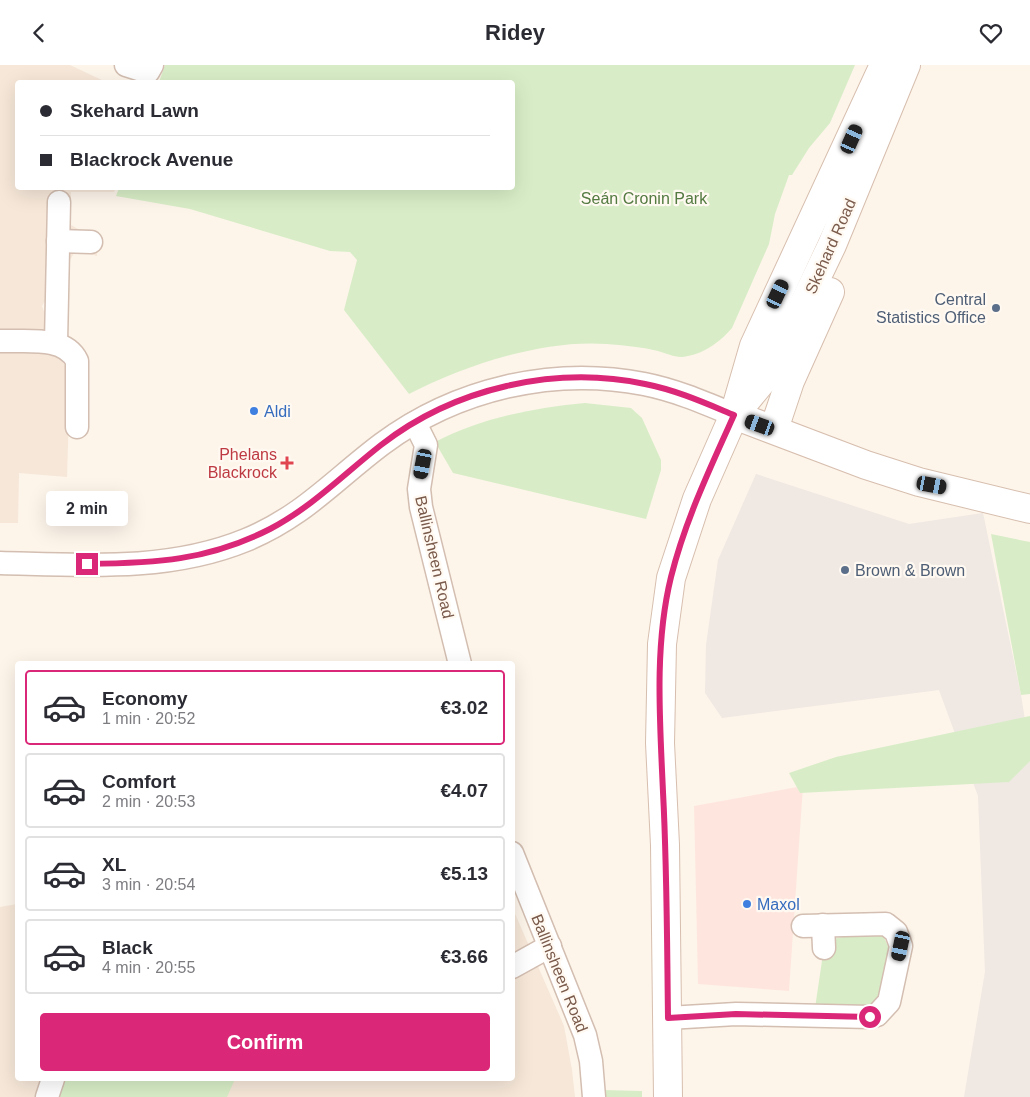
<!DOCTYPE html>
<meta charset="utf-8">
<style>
:root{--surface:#fff;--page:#f2f2f3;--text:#2b2b33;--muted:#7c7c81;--line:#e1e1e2;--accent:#db2777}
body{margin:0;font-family:Helvetica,sans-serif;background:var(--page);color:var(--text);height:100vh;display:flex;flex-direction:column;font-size:19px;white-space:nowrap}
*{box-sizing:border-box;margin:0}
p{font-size:16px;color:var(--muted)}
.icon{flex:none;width:28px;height:28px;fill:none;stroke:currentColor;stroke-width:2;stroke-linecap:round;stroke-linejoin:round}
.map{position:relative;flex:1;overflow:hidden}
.drawer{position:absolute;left:15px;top:596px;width:500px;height:420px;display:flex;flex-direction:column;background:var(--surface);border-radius:5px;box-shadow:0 5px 20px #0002}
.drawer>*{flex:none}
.guide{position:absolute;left:15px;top:15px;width:500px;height:110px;border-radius:5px;box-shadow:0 5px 20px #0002;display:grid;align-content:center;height:110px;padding:0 25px;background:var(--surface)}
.end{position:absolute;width:22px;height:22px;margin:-11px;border:6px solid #db2777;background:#fff;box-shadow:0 0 0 2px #fff}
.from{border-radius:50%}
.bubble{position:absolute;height:35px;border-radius:5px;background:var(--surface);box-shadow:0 5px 20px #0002;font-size:16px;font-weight:700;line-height:35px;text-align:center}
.car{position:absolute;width:15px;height:30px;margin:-15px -8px;border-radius:6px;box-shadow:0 0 4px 1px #0007;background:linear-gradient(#222 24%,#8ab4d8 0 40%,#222 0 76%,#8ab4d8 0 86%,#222 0)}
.guide b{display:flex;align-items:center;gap:18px;height:48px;font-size:19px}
.guide b+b{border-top:1px solid var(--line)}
.guide i{width:12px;height:12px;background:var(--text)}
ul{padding:9px 0 0;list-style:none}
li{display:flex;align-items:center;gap:15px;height:75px;margin:0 10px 8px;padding:0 15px;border:2px solid var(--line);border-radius:5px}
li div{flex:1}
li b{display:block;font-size:19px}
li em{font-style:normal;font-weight:700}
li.on{border-color:var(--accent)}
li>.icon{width:45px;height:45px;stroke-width:1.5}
.cta{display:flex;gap:10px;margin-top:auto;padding:10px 25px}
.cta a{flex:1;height:58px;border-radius:5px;background:var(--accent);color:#fff;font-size:20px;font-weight:700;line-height:58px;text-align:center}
header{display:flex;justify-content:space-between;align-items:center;height:65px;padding:0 25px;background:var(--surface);font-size:22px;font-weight:700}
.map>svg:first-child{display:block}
.residential{fill:#f6e7d8}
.commercial{fill:#fee6de}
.industrial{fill:#efe8e3}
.green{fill:#d8edc7}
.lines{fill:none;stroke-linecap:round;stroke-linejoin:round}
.street-casing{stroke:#d3beb1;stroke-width:25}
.secondary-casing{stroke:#d7beae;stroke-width:30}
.street{stroke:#fff;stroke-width:22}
.secondary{stroke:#fff;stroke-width:28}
.route{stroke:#db2777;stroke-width:6}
.service-dot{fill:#5c6f8a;stroke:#fff9f2;stroke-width:2}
.shop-dot{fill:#3f7fe0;stroke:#fff9f2;stroke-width:2}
.health-dot{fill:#e0444e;stroke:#fff9f2;stroke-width:2}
.labels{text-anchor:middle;stroke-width:4.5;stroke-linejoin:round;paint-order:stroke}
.park-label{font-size:16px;fill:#537a40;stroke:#fff9f2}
.street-label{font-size:16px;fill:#7a5a4b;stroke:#fff9f2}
.service-label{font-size:16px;fill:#4e5e75;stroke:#fff9f2;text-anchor:end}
.shop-label{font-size:16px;fill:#366cbe;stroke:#fff9f2;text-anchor:start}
.health-label{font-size:16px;fill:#be3a42;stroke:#fff9f2;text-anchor:end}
</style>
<header><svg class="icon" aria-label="back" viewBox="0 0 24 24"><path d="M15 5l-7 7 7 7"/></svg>Ridey<svg class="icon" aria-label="heart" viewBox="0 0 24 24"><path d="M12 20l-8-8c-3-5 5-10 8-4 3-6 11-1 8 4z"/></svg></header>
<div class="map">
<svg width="1030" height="1032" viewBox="0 0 1030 1032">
<rect width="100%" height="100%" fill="#fdf5ea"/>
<g class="residential">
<polygon points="0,0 70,0 106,17 18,18 18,122 116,123 114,127 71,127 71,160 85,168 97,169 97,191 76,185 42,241 70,314 67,412 19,408 18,458 0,458"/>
<polygon points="17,839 18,1014 512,1014 513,844 564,961 572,1005 575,1032 0,1032 0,842"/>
</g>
<polygon class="commercial" points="803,721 789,926 698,919 694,741"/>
<polygon class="industrial" points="756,409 909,459 983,448 1021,630 1030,687 1030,1032 964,1032 985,907 978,731 939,625 722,653 705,628 706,580 718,495"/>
<g class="green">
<path d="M165,0H855L830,58L809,83L792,110H789L775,149L769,179L732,263C721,276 705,288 688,291C677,294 669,289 658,286C641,282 623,280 606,279C543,274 463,301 409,329L344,245L357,195L350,187L330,186L190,144L116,131L119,123L512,122V18L159,17Z"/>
<path d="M585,338L631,343L642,353L661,395V405L646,454L453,408L435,377C482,353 532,343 585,338Z"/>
<polygon points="991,469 1030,477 1030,629 1021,630"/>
<polygon points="1030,651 1030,696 1009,717 800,728 789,708 836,692"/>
<path d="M859,869C866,869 876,867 882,871C897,884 886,933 870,941C860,946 827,943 815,943L823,889L832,874Z"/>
<polygon points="61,1014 235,1014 227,1032 55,1032"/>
<polygon points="603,1025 642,1026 642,1032 604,1032"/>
</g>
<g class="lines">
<g class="street-casing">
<g id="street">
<polyline points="126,0 148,7 152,0"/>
<polyline points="58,176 91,177"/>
<path d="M0,276C25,277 65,270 77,296V362"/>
<polyline points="56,278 59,137"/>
<polyline points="415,358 426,380 419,424 421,442 460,599"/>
<path d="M0,498C83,500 168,507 246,475C304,451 334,415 382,379C456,324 553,301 644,319C675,325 705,338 734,350"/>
<polyline points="512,788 585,970 591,996 594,1032"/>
<polyline points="823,860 824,883"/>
<polyline points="512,902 550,881"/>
<polyline points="668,953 736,949 870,952 877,950 889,937 901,881 896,867 886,859 803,861"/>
<polyline points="47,1032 53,1014"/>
</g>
</g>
<g class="secondary-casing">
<g id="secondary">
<polyline points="738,345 772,304 777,295 832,180 906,0"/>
<polyline points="734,350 866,400 919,417 1030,444"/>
<polyline points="774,364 790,316 830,227"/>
<polyline points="668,1032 665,780 660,678 662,579 671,513 697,434 734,350 754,281 884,0"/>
</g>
</g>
<use href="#street" class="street"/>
<use href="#secondary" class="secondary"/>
</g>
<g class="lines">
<path class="route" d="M87,499C155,498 207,496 270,464C312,442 344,409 381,380C454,323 555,300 645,319C676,325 705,338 734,350C710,403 685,456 671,512C654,581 660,657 663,727C667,802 667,878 668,953L736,949L870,952"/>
</g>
<g class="service-dot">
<circle cx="996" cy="243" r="5"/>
<circle cx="845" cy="505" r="5"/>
</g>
<g class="shop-dot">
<circle cx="254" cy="346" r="5"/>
<circle cx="747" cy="839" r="5"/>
</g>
<path class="health-dot" d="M284.5 390.5h5v5h5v5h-5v5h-5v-5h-5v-5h5z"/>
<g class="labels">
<g class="park-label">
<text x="644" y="139">Seán Cronin Park</text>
</g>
<g class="street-label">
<text transform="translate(830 181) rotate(-66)" y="6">Skehard Road</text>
<text transform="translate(435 492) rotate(77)" y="6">Ballinsheen Road</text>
<text transform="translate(560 908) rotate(68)" y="6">Ballinsheen Road</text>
</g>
<g class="service-label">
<text x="986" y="240">Central<tspan x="986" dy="18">Statistics Office</tspan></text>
<text x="855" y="511" text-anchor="start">Brown &amp; Brown</text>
</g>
<g class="shop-label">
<text x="264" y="352">Aldi</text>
<text x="757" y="845">Maxol</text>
</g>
<g class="health-label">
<text x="277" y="395">Phelans<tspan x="277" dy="18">Blackrock</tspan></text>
</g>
</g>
</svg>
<i class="end from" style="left:870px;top:952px"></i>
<i class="end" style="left:87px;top:499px"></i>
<div class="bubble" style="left:46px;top:426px;width:82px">2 min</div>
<i class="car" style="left:852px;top:74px;rotate:24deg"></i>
<i class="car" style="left:778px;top:229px;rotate:25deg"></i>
<i class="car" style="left:760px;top:360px;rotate:290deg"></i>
<i class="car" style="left:423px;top:399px;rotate:191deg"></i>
<i class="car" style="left:932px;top:420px;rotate:101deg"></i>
<i class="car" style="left:901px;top:881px;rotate:192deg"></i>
<div class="guide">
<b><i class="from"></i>Skehard Lawn</b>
<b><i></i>Blackrock Avenue</b>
</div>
<section class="drawer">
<ul>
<li class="on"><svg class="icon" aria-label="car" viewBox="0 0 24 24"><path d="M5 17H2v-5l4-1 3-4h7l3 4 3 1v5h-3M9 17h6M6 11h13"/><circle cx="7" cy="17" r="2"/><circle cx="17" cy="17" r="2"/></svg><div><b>Economy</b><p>1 min · 20:52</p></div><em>€3.02</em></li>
<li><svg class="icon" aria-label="car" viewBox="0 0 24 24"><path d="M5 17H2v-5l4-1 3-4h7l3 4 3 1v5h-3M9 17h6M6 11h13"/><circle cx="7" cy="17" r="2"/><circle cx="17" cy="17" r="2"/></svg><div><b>Comfort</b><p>2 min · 20:53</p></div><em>€4.07</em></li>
<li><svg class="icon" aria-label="car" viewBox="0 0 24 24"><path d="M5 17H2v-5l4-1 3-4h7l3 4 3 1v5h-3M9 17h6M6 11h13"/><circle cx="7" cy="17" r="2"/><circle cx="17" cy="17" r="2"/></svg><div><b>XL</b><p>3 min · 20:54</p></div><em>€5.13</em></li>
<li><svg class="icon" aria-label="car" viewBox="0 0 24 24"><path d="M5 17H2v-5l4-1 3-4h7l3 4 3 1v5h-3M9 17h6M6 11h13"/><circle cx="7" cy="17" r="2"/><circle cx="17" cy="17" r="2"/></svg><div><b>Black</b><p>4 min · 20:55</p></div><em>€3.66</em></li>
</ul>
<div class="cta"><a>Confirm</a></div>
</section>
</div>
